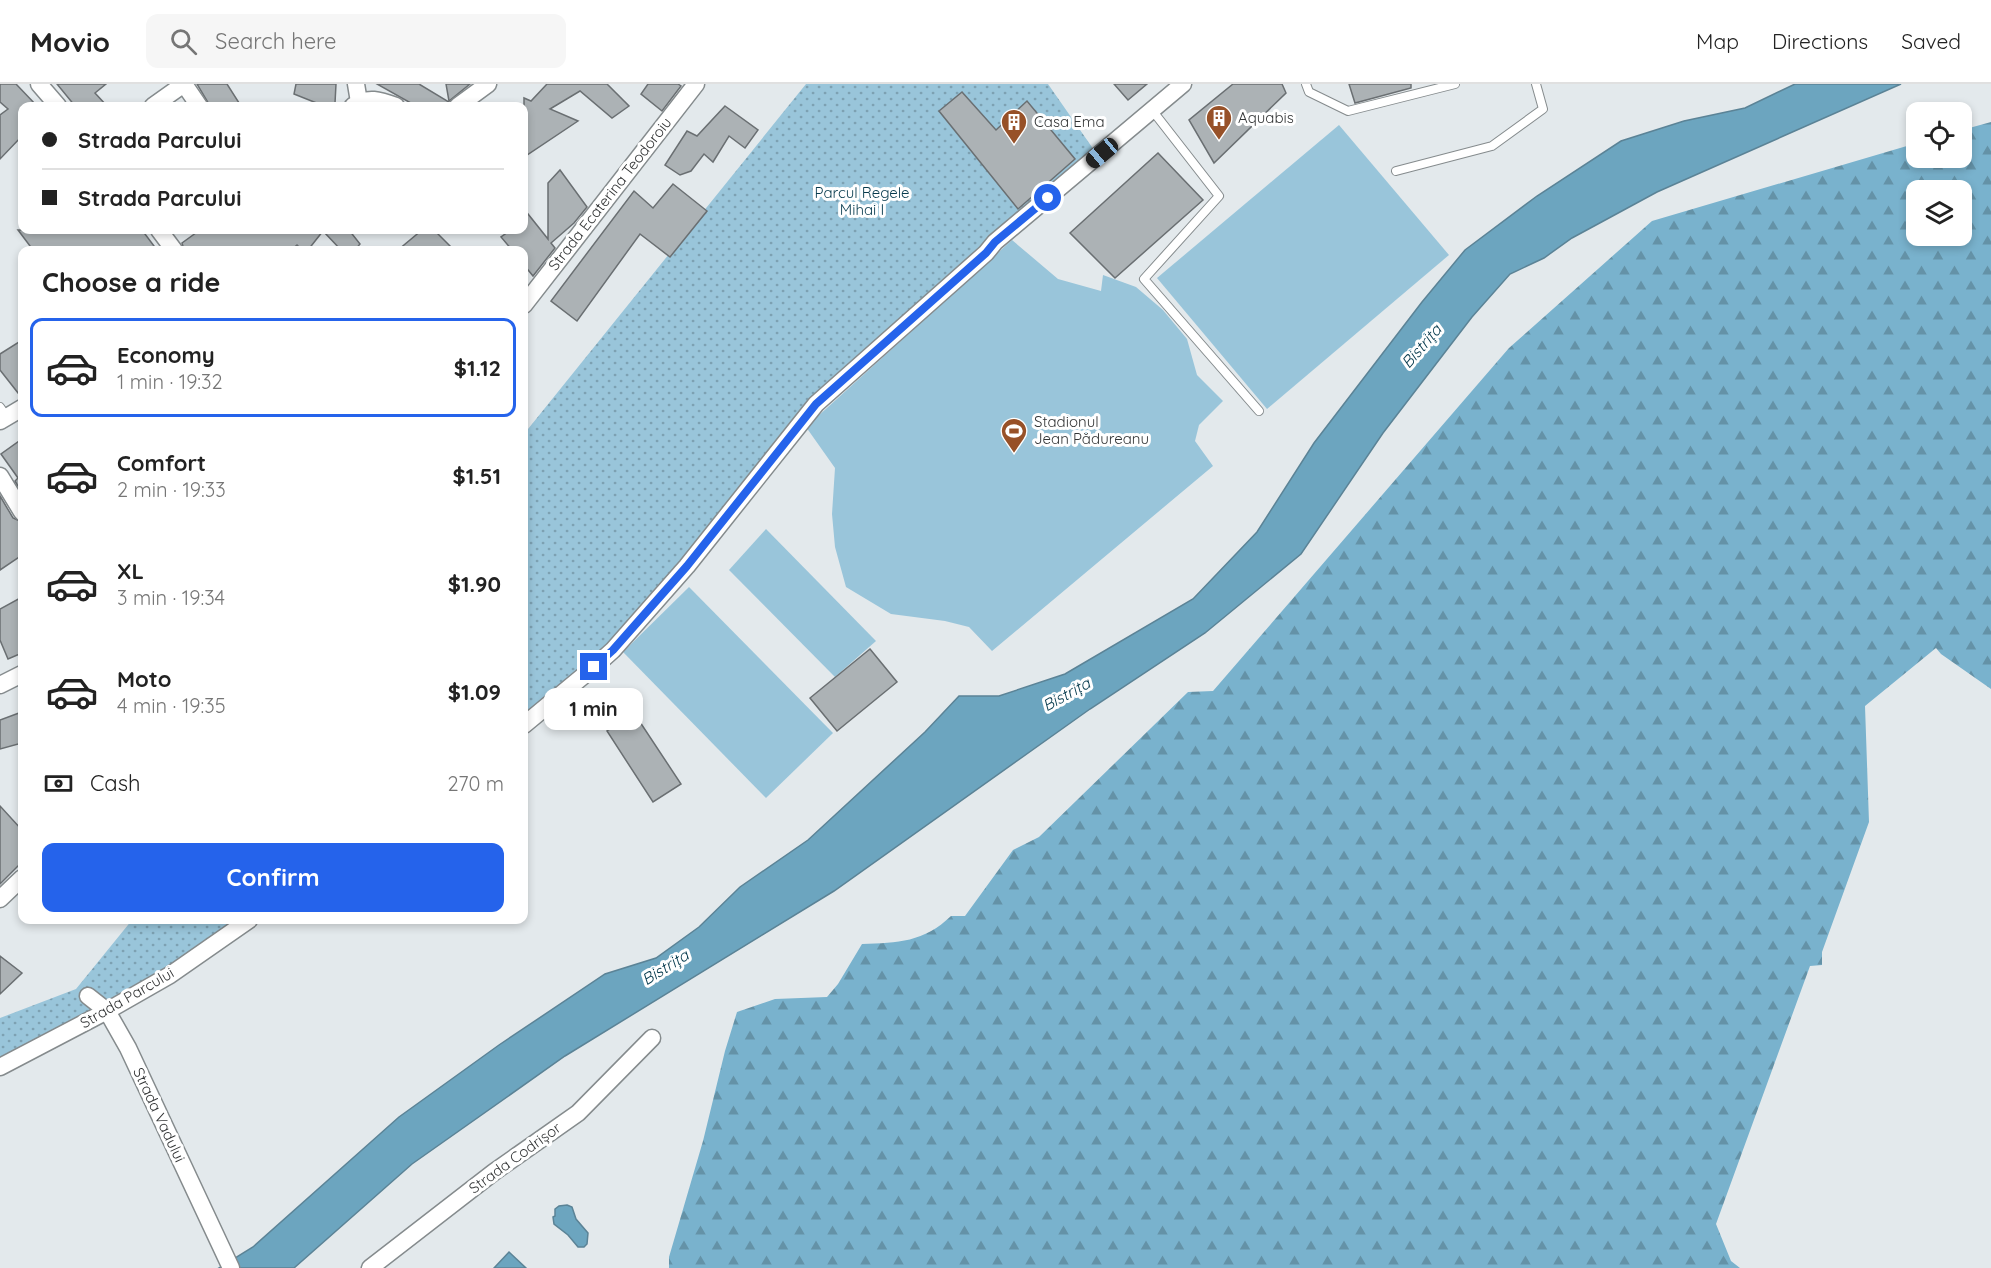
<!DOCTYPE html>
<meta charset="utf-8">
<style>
:root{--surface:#fff;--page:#f6f6f6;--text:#222;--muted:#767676;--line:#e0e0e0;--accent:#2563eb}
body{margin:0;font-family:Quicksand,sans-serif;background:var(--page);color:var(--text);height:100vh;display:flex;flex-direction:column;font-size:22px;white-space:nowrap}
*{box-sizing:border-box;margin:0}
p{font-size:20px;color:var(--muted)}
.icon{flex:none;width:33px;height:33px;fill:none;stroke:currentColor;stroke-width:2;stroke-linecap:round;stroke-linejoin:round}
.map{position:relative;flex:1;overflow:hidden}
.drawer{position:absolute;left:18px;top:162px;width:510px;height:678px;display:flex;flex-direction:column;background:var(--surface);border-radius:12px;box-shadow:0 3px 9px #0003}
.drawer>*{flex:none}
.banner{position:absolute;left:18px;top:18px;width:510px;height:132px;border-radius:12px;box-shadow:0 3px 9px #0003;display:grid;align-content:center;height:132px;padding:0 24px;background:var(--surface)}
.buttons{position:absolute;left:1906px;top:18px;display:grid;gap:12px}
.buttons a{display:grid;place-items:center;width:66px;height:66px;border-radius:12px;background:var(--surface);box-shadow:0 3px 9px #0003;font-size:30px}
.end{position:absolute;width:27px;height:27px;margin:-14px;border:8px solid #2563eb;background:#fff;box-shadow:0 0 0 3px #fff}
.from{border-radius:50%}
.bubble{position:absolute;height:42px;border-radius:12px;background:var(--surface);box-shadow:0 3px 9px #0003;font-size:20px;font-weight:700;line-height:42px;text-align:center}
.car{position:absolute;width:18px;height:36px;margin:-18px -9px;border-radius:8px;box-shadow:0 0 4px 2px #0007;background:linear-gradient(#222 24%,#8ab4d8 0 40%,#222 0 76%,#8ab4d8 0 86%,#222 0)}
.banner b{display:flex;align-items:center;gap:21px;height:57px;font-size:22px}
.banner b+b{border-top:2px solid var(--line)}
.banner i{width:15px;height:15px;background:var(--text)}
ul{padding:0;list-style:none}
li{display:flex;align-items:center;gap:18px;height:99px;margin:0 12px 9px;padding:0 12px;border:3px solid transparent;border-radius:12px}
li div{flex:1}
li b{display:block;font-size:22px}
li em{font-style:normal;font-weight:700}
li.on{border-color:var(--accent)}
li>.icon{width:54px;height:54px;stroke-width:1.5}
h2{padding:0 24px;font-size:27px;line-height:72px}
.pay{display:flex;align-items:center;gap:15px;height:66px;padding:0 24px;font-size:22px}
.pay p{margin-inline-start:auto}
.primary-button{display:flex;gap:12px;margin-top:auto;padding:12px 24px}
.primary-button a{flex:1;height:69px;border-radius:12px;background:var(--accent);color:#fff;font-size:24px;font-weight:700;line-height:69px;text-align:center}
header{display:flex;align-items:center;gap:36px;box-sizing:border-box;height:84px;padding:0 30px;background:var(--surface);border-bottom:2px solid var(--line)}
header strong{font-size:28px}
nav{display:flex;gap:33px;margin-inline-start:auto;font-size:21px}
.search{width:420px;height:54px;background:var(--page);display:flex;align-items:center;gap:15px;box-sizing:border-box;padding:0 21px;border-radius:12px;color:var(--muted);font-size:22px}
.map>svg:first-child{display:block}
.grass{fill:#99c5da}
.forest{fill:url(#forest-firs);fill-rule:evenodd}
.park{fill:url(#park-dots)}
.water{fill:#6ca5bf;stroke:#5b8396;stroke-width:1.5}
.building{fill:#acb2b5;stroke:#6a6f72;stroke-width:1.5}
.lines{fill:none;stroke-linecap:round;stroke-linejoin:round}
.lane-casing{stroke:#858b8d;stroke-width:10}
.street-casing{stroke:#858b8d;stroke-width:19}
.lane{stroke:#fff;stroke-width:8}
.street{stroke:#fff;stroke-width:16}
.route{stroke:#2563eb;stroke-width:8}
.labels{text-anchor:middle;stroke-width:6;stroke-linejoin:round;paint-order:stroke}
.poi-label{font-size:15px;fill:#333536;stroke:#fff;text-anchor:start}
.park-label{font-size:15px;fill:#063a4d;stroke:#fff}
.street-label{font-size:15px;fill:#333536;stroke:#fff}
.water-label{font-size:16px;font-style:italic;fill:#03384b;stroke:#fff}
</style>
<header>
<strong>Movio</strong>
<div class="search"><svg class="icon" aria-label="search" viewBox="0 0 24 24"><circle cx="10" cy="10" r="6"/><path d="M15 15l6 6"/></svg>Search here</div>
<nav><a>Map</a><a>Directions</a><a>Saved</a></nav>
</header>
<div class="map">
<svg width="1991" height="1184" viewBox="0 0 1991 1184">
<defs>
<pattern id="forest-firs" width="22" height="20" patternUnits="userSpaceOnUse" patternTransform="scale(1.5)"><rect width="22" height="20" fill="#79b2cd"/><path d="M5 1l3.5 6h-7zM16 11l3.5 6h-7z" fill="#6492a7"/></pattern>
<pattern id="park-dots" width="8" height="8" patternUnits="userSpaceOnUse" patternTransform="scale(1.5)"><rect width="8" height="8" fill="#99c5da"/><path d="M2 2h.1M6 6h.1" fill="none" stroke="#7da1b2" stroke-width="1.8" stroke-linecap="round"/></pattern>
</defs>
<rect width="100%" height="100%" fill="#e3e9ec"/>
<g class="grass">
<polygon points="1339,41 1449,171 1267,325 1157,194"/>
<polygon points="1012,156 1058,195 1101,207 1103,191 1136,203 1163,226 1187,255 1197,291 1223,317 1199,341 1195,357 1213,382 992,567 969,543 945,537 891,530 846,503 835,463 832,430 835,384 806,343"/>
<polygon points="766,445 876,557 835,593 729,486"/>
<polygon points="689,503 833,649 766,714 623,568"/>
</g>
<path class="forest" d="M1991,38V605L1941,570L1936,564L1865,622L1869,738L1822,868V881L1810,882L1716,1140L1731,1177L1740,1184H669V1173L703,1057L725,967L737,928L775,915L827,913L838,900L862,860C898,859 924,858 951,832H965L1013,766L1039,753L1188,608L1213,607L1509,264L1652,137L1917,59V74H1962V46ZM1917,106H1962V152H1917Z"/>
<g class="park">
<polygon points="806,0 1048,0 1094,66 816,320 594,583 524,633 524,350"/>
<polygon points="132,836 237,836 107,927 0,987 0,934 76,905"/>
</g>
<g class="water">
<polygon points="1795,0 1901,0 1657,108 1572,154 1544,174 1510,190 1472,233 1383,349 1301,470 1205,549 1090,625 834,807 565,972 412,1080 294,1184 219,1184 253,1163 399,1033 499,961 605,890 656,874 699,843 740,803 808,756 925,648 959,612 999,612 1065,590 1193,515 1257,448 1314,359 1422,218 1465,166 1537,112 1621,57 1684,37 1745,24"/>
<polygon points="567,1121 572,1123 576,1135 588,1149 587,1160 584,1163 578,1163 568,1151 554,1140 553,1133 555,1132 555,1125 559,1122"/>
<polygon points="509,1168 526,1184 494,1184"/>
</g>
<g class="building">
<polygon points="0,0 16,0 37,22 22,22 22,52 0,75 0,31 8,25 0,18"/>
<polygon points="57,0 106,0 95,9 107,22 75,22"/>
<polygon points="197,0 227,0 241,22 210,22"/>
<polygon points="296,0 336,0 335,19 331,22 324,22 294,10"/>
<polygon points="377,0 419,0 449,18 448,22 416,22"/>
<polygon points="446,0 470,0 449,17"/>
<polygon points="547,0 607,0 629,22 612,34 580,7 550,25 578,37 524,73 524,14 531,17"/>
<polygon points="648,0 678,0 681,2 662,27 641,10"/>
<polygon points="1114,0 1147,0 1128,16"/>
<polygon points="1233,0 1282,0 1286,9 1214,79 1189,36"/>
<polygon points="1349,0 1411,0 1411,4 1355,19"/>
<polygon points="962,8 996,46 1027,17 1075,75 1018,125 939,27"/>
<polygon points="725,22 758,46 745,64 729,52 713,78 704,70 691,87 680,91 665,81 687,47 697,52"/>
<polygon points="1158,69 1203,116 1115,194 1070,149"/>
<polygon points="560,86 587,123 574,139 551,159 555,164 533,192 524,181 524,166 512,166 501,153 511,146 524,146 524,125 548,155 548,99"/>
<polygon points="673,100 707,127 670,173 640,150 577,237 551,217 634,107 653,124"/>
<polygon points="18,146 142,146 157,166 33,166"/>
<polygon points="200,146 349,146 360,160 355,166 341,166 323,147 308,166 302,166 297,161 291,166 184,166 182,159"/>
<polygon points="422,146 434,146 454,166 398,166"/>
<polygon points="22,256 22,314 0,286 0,270"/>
<polygon points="22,355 22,409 15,397 18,394 1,370"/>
<polygon points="0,412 13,434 22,438 22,471 0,486"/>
<polygon points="22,513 22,569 8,575 0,556 0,525"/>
<polygon points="870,565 897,598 837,647 810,614"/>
<polygon points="19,629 22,635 22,659 0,665 0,636"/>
<polygon points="634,629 681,700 653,718 607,647"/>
<polygon points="0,722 22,746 22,778 0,800"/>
<polygon points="0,872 22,889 0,910"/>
</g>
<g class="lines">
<g class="lane-casing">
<g id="lane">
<polyline points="1306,0 1309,8 1348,27 1455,0"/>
<polyline points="1152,26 1219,112 1144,195 1259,327"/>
<polyline points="1396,87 1492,62 1543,25 1536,0"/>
<polyline points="0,323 7,333"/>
</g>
</g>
<g class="street-casing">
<g id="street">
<polyline points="39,0 58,22"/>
<polyline points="184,0 199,22"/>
<polyline points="356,0 359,18"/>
<polyline points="153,22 184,0"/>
<path d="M353,22C368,12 380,16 396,22"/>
<polyline points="458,22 488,0"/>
<polyline points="159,146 174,166"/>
<polyline points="524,221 696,0"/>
<polyline points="0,337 22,324"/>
<polyline points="0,392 22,428"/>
<polyline points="0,601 22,590"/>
<polyline points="524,641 594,583 613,566 687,482 816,320 986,169 995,158 1183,0"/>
<polyline points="0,815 22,794"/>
<polyline points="88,912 107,927 128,964 231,1184"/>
<polyline points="0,983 107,927 170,891 249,836"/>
<polyline points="370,1184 494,1088 578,1029 652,954"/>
</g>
</g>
<use href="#lane" class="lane"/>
<use href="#street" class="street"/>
</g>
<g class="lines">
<polyline class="route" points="594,583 613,566 687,482 816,320 986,169 995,158 1048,114"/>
</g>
<defs>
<g id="building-pin" transform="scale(1.35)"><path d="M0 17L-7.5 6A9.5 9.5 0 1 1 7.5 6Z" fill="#975128" stroke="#fff"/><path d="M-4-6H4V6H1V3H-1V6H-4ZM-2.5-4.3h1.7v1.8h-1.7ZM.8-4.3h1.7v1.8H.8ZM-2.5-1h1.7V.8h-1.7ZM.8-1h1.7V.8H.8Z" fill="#fff"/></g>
<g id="stadium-pin" transform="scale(1.35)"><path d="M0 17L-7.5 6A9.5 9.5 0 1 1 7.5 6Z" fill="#975128" stroke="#fff"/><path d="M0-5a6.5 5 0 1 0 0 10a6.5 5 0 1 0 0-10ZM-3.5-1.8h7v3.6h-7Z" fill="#fff"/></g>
</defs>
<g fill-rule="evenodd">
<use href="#building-pin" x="1219" y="34"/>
<use href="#building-pin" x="1014" y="38"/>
<use href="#stadium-pin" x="1014" y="347"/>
</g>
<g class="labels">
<g class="poi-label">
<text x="1238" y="39">Aquabis</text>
<text x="1034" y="43">Casa Ema</text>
<text x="1034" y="343">Stadionul<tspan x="1034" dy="17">Jean Pădureanu</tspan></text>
</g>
<g class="park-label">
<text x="862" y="114">Parcul Regele<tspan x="862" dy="17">Mihai I</tspan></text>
</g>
<g class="street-label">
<text transform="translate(610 110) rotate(-52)" y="5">Strada Ecaterina Teodoroiu</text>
<text transform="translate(127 914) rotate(-30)" y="5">Strada Parcului</text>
<text transform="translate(159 1031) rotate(65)" y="5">Strada Vadului</text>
<text transform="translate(515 1074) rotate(-36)" y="5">Strada Codrișor</text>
</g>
<g class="water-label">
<text transform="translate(1421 262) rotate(-49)" y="6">Bistrița</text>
<text transform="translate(1066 610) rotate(-29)" y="6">Bistrița</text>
<text transform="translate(665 883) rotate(-32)" y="6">Bistrița</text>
</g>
</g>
</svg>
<div class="buttons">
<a><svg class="icon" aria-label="locate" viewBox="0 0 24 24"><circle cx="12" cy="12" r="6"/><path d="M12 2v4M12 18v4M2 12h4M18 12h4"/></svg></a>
<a><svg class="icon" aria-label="layers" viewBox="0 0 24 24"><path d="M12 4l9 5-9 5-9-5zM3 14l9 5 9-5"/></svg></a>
</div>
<i class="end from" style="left:1048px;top:114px"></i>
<i class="end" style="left:594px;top:583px"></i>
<div class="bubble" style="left:544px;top:604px;width:99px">1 min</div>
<i class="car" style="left:1102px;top:69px;rotate:230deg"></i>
<div class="banner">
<b><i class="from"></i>Strada Parcului</b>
<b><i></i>Strada Parcului</b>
</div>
<section class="drawer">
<h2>Choose a ride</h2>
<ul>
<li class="on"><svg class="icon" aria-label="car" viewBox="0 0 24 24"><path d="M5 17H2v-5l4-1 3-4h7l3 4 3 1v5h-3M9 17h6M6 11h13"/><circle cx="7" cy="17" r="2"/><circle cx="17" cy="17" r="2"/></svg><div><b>Economy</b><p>1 min · 19:32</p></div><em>$1.12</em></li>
<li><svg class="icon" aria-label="car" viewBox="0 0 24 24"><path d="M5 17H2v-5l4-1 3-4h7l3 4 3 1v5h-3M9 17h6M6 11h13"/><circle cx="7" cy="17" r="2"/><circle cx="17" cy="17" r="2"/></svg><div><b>Comfort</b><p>2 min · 19:33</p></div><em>$1.51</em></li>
<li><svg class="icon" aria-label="car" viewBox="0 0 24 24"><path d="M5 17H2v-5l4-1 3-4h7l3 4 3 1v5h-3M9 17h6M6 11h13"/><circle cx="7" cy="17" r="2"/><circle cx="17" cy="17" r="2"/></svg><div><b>XL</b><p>3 min · 19:34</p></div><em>$1.90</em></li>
<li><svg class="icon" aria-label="car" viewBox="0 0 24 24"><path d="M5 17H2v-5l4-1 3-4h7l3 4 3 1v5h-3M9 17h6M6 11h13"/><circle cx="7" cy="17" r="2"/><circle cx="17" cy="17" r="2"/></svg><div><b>Moto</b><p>4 min · 19:35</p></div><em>$1.09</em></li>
</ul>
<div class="pay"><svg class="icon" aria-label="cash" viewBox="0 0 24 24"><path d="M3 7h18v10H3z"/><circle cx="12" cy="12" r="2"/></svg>Cash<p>270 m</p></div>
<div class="primary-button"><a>Confirm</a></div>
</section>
</div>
